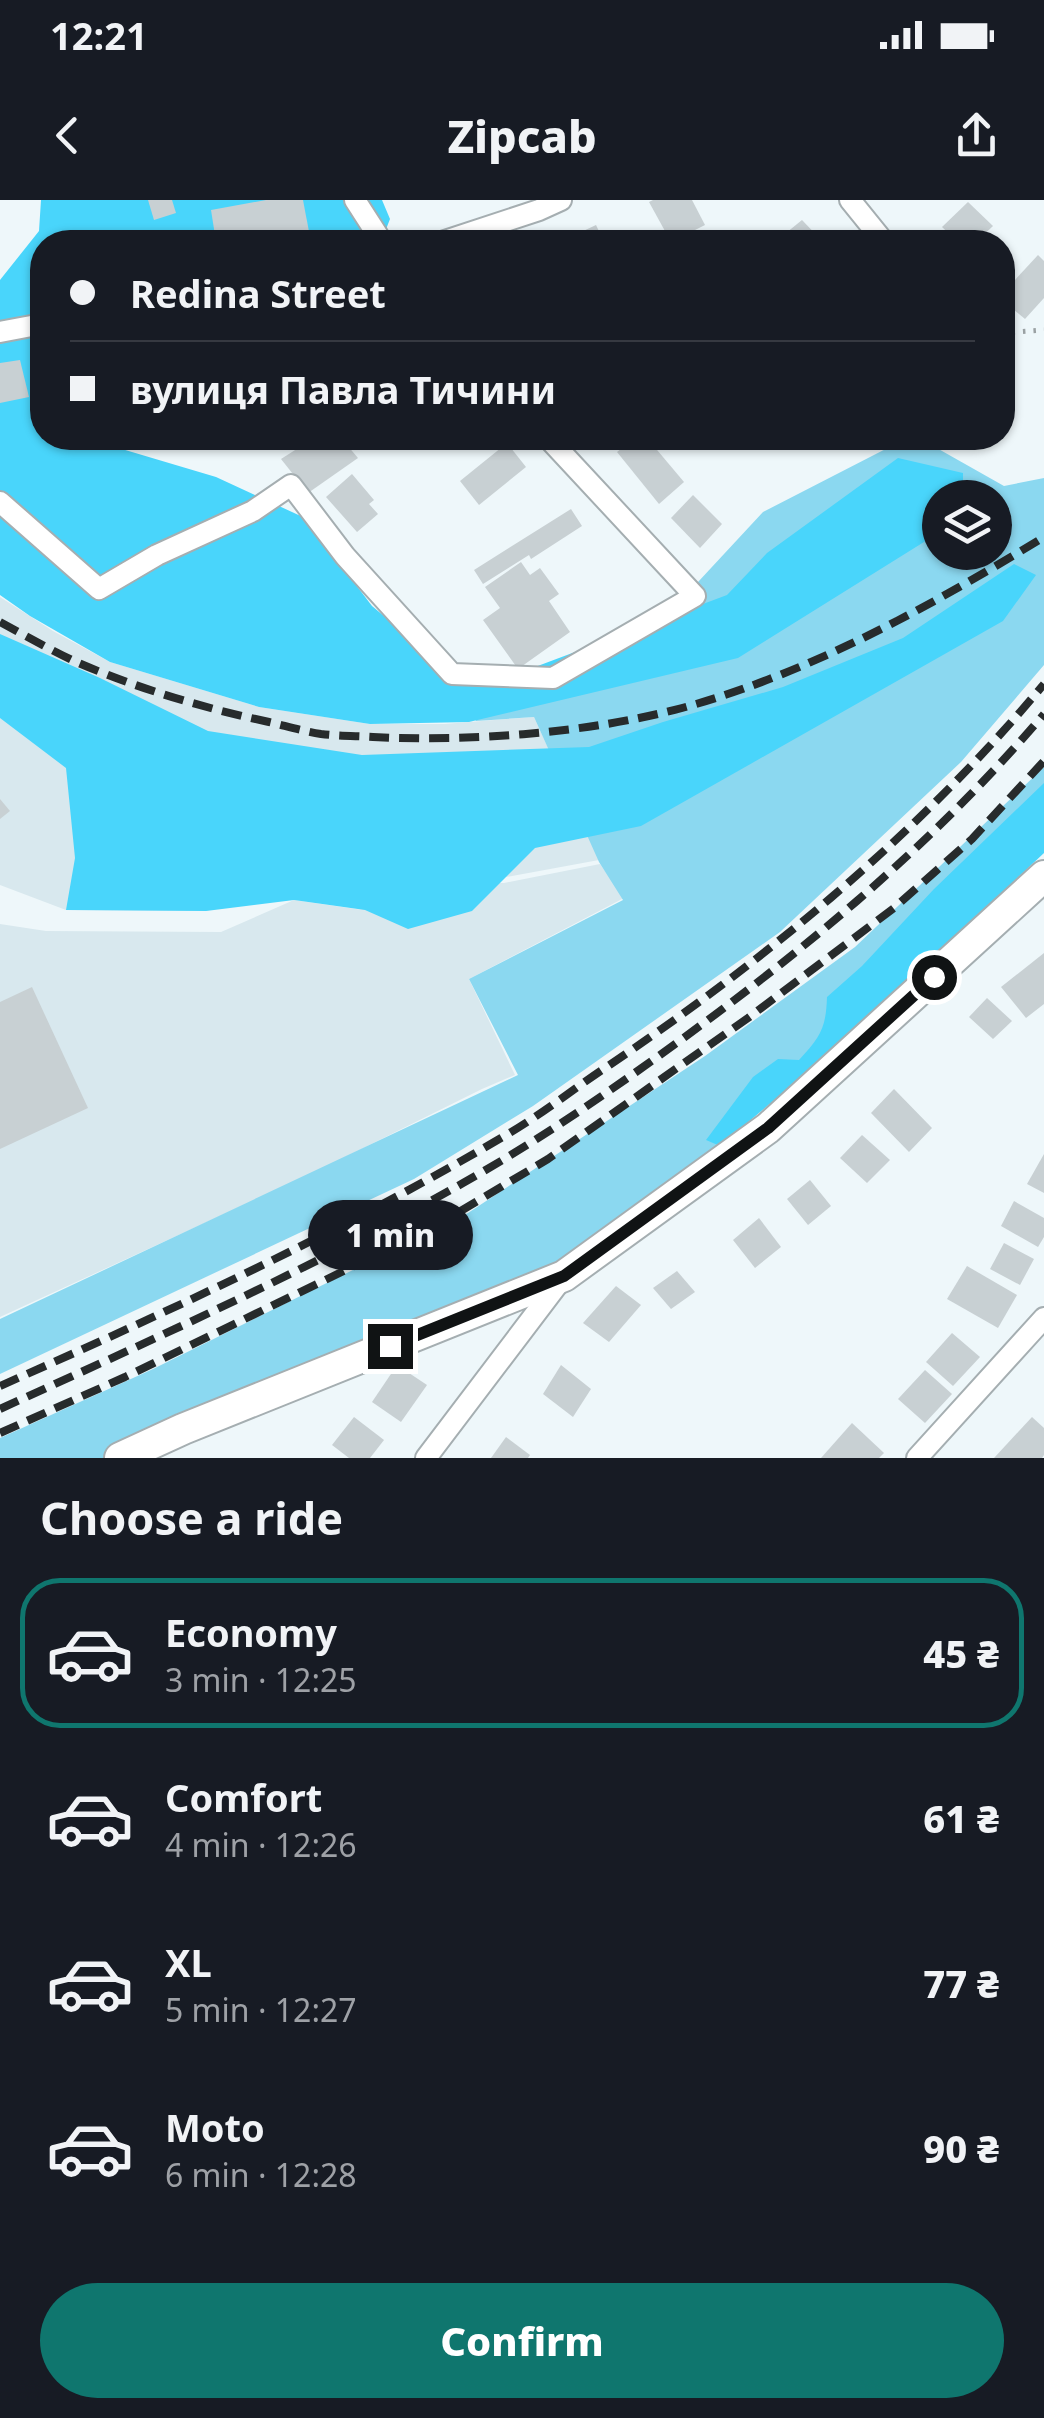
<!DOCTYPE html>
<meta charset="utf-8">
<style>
:root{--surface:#171b24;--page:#20242c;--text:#f1f3f6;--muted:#9ea1a6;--line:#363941;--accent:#0f766e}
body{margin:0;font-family:"Noto Sans",sans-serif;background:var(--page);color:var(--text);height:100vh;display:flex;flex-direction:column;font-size:38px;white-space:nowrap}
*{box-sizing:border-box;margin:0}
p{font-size:32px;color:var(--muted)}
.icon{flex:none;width:55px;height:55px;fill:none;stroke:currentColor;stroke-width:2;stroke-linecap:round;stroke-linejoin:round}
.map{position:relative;height:1258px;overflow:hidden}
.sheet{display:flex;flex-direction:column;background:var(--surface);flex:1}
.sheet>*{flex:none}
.guide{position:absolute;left:30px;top:30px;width:985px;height:220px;border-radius:40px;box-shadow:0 2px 8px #0004;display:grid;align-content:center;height:220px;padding:0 40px;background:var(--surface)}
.tools{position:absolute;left:922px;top:280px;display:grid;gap:20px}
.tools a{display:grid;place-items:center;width:90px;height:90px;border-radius:50%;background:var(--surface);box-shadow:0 2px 8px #0004;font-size:50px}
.end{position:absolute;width:45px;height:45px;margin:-22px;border:12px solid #101314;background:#fff;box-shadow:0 0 0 5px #fff}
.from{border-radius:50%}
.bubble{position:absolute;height:70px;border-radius:35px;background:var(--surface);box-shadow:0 2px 8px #0004;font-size:32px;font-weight:800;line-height:70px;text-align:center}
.guide b{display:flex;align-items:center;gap:35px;height:95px;font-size:38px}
.guide b+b{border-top:2px solid var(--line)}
.guide i{width:25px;height:25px;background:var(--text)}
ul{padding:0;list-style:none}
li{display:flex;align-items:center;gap:30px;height:150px;margin:0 20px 15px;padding:0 20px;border:5px solid transparent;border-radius:40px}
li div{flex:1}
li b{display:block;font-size:38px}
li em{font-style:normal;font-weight:800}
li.selected{border-color:var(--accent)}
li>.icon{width:90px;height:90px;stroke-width:1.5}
h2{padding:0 40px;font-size:45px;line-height:120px}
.action{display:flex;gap:20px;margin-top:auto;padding:20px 40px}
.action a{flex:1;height:115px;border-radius:60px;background:var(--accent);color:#fff;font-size:40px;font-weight:800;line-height:115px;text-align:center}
.status{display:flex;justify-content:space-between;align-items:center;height:70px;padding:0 50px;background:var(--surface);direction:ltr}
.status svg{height:28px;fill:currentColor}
header{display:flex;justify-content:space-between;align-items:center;height:130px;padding:0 40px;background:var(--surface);font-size:45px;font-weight:800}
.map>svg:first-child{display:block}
.built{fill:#d8e8ee}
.green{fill:#8bd8f0;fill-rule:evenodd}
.forest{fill:#49d5fb}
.building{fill:#c8d0d3}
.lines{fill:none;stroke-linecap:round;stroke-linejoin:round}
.street-casing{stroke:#a5aeb1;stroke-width:24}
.secondary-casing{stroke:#a5aeb1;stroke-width:34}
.path{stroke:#9aa1a3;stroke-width:5;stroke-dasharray:2.5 8;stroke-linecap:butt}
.street{stroke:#fff;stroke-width:20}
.secondary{stroke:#fff;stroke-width:30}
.rail{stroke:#272b2c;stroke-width:8;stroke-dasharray:20 10;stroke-linecap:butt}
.route{stroke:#101314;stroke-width:12}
</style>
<div class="status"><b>12:21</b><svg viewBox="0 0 49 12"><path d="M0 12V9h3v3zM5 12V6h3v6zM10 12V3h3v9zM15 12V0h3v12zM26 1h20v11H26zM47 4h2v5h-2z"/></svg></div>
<header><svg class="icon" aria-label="back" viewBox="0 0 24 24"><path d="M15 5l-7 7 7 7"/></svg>Zipcab<svg class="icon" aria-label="share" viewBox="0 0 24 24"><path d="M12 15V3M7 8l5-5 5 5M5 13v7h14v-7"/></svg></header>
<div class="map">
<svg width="1044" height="1258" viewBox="0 0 1044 1258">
<rect width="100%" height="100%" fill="#eef7fa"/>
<polygon class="built" points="0,397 53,431 110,462 259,507 370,524 444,524 534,517 599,660 506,677 396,680 504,683 600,664 624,698 469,779 515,875 482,889 307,976 0,1117 0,724 46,731 221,732 294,700 363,710 284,689 206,711 66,710 0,685"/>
<g class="green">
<path d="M907,238H919L1004,286L1044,278V465L961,562L780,732L533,906L414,979L0,1174V1119L518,875L469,779L623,700L599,662L534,517L476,521L452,474L559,475L695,396L698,382L763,312ZM940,298H995V352H940Z"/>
<polygon points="1044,567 1044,643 726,941 561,1068 116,1258 0,1258 0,1238 153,1169 468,1013 705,856 855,747"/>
</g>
<g class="forest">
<polygon points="41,0 382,0 390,19 381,42 42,42 42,238 91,238 95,241 216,277 305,318 372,406 453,474 511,476 727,395 767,353 898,258 963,273 963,297 940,298 940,332 738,458 469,522 370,524 259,507 110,462 30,416 0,395 0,80 39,31"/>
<polygon points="1014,364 1036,375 1003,421 641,626 535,648 472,711 408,729 365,710 294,700 206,711 66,710 75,658 66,568 0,518 0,434 100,478 208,531 362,555 589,547 663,522 783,487 903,438"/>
<path d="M1044,583V653L844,841L720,946L706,940L753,877L778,859L799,860C820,837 826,829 827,797L862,766L934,689Z"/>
</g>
<g class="building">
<polygon points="148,0 172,0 176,13 154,20"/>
<polygon points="266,0 303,0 310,37 276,42 216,42 211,10"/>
<polygon points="653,0 692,0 705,25 671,42 649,2"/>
<polygon points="968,2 993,26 976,42 958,42 942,27"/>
<polygon points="802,20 823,42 775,42"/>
<polygon points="596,25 604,42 560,42"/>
<polygon points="1038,55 1044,61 1044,98 1025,119 1002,100 1002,94"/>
<polygon points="20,160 29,197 0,203 0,163"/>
<polygon points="314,238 341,238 358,258 308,293 281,259"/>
<polygon points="635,238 647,238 684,282 659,304 617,252"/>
<polygon points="507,243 526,267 479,305 460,281"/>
<polygon points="352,274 374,300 369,304 378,314 357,332 326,297"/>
<polygon points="693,295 722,324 700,348 671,318"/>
<polygon points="571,309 582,326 531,359 529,355 483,384 474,370"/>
<polygon points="521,362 530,375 540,368 559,394 549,401 570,432 518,469 483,420 500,408 485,387"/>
<polygon points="0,599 10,611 0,619"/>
<polygon points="1044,753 1044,804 1026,818 1001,787"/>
<polygon points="32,787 88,908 0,949 0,802"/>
<polygon points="987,798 1012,821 993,839 969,817"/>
<polygon points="894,889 932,928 909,952 871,913"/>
<polygon points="862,935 890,960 867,983 840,958"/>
<polygon points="1044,954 1044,993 1027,984"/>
<polygon points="810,980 831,1006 808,1025 787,999"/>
<polygon points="1014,1001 1044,1018 1044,1037 1038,1047 1001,1026"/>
<polygon points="759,1018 781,1047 755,1068 733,1040"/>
<polygon points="1004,1043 1034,1059 1020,1085 990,1069"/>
<polygon points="967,1066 1017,1095 998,1128 947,1099"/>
<polygon points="677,1071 695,1092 671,1109 653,1088"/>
<polygon points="616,1086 641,1105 609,1142 583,1123"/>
<polygon points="952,1133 980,1157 953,1186 926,1162"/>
<polygon points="397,1165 427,1185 401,1222 372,1202"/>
<polygon points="561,1165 591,1189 573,1217 543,1194"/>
<polygon points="925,1170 952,1194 925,1223 898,1199"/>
<polygon points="354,1217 384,1240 370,1258 349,1258 332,1245"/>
<polygon points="1032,1217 1044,1228 1044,1255 1042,1258 994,1258"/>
<polygon points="852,1223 884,1253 879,1258 821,1258"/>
<polygon points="506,1237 530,1255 528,1258 491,1258"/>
</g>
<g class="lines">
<g class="street-casing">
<g id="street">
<polyline points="355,0 382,42"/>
<polyline points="850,0 884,42"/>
<polyline points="442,42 539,10 561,0"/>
<polyline points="0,132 42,124"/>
<polyline points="0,302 99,389 157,355 253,311 291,285 345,356 452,474 553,478 695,396 548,238"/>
<polyline points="426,1258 561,1080"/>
<polyline points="917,1258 1044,1118"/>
</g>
</g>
<g class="secondary-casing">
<polyline id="secondary" points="120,1258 183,1229 564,1076 768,928 1044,676"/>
</g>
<polyline class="path" points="1002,133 1044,130"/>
<use href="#street" class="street"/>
<use href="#secondary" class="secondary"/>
<g class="rail">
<path d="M0,422C24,435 49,449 74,461C136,488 203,508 269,522C286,526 303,531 321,534C338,536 356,536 373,537C471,542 588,533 682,508C810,473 931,406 1044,337"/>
<path d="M0,1186C170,1111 341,1032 501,938C538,917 572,890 608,866C767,759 921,632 1044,484"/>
<path d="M0,1209C156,1138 313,1068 463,983C538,941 609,892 678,842C810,746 938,639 1044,514"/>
<polyline points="0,1233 125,1177 352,1067 459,1012 548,959 748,818 894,708 972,639 1044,561"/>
</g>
</g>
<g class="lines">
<polyline class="route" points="390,1146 564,1076 768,928 934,777"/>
</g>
</svg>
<div class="tools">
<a><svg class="icon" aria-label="layers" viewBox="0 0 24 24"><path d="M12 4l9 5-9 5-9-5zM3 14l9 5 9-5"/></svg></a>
</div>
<i class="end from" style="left:934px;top:777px"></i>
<i class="end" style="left:390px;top:1146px"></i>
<div class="bubble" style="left:308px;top:1000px;width:165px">1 min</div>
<div class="guide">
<b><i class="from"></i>Redina Street</b>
<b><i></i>вулиця Павла Тичини</b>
</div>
</div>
<section class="sheet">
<h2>Choose a ride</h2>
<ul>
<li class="selected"><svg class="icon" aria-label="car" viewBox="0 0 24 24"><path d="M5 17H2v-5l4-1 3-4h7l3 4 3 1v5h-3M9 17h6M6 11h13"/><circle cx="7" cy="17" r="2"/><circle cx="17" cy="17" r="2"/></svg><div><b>Economy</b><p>3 min · 12:25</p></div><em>45 ₴</em></li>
<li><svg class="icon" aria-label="car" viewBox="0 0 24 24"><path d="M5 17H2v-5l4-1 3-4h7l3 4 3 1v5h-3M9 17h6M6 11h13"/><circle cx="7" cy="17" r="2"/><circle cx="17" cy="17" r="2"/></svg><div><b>Comfort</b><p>4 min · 12:26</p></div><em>61 ₴</em></li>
<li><svg class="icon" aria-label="car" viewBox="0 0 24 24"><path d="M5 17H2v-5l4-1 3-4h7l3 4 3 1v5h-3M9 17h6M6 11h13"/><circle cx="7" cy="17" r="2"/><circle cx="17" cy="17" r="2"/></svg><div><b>XL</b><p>5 min · 12:27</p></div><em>77 ₴</em></li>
<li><svg class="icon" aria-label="car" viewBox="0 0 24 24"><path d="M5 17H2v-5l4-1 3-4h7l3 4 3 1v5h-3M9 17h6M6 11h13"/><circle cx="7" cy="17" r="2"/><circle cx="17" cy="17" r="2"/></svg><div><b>Moto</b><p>6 min · 12:28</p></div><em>90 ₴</em></li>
</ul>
<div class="action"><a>Confirm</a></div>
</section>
